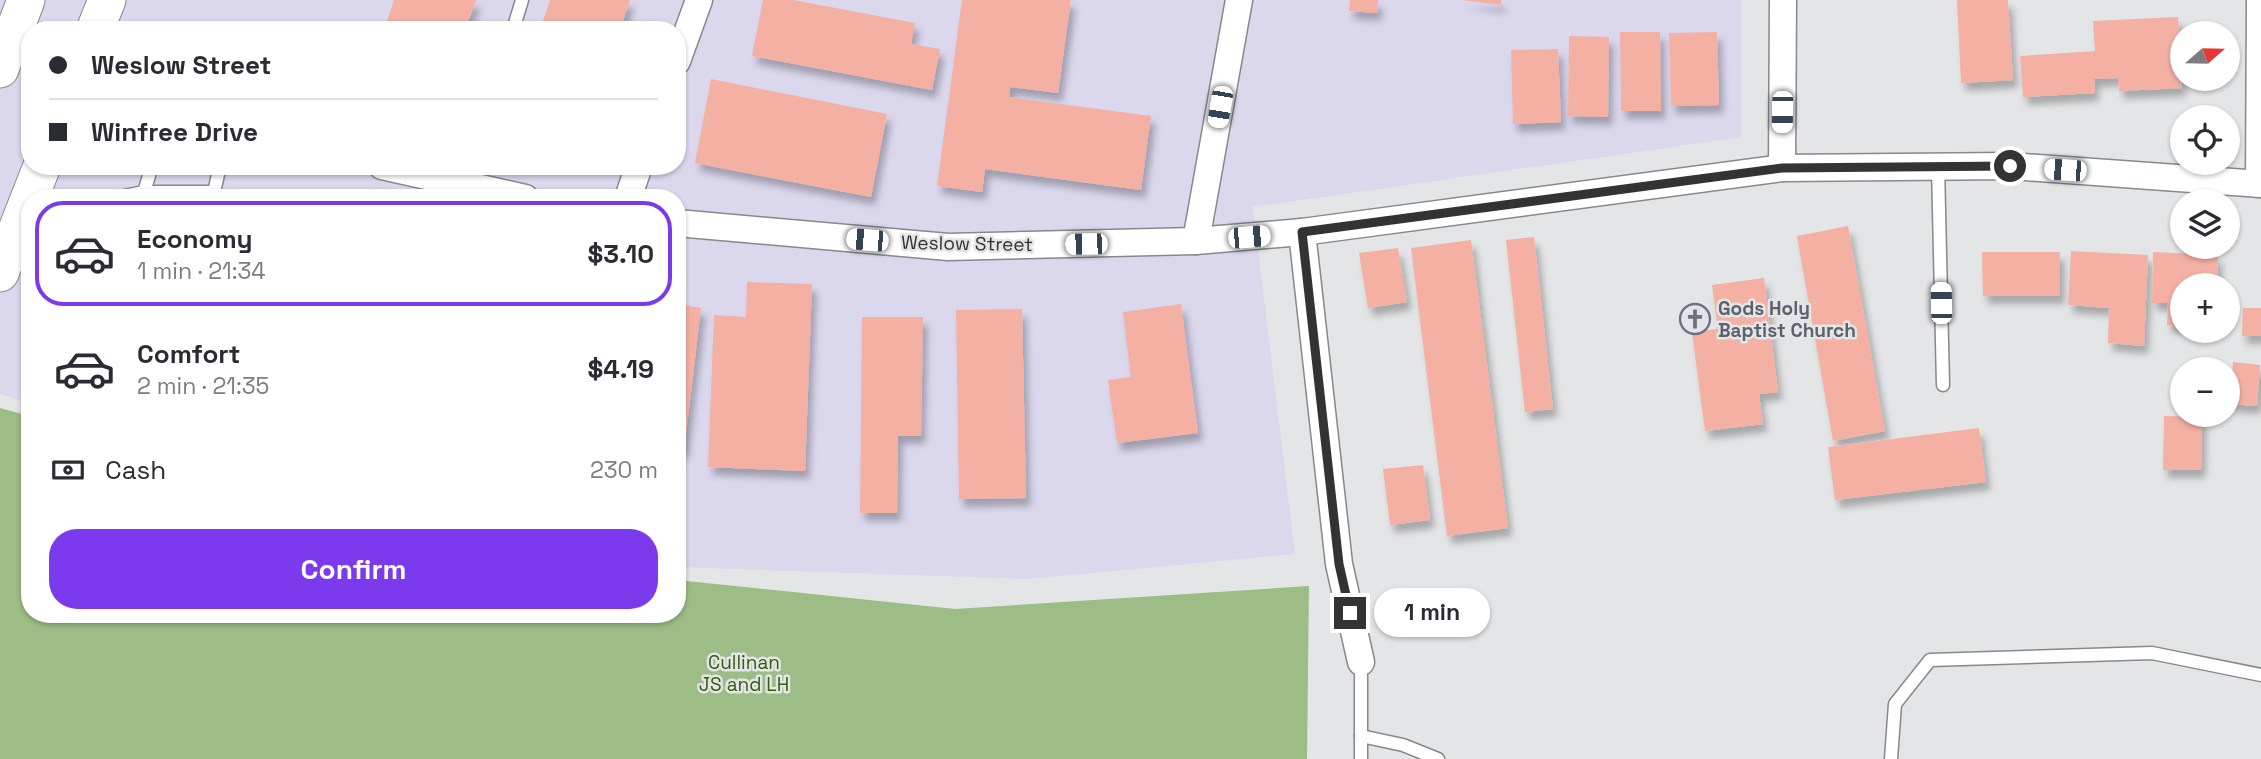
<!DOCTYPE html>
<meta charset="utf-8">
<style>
:root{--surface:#fff;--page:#f7f7f7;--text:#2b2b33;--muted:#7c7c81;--line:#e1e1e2;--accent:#7c3aed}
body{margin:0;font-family:"Space Grotesk",sans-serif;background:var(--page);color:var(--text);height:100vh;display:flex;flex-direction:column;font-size:26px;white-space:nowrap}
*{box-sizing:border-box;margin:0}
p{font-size:23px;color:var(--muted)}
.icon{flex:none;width:38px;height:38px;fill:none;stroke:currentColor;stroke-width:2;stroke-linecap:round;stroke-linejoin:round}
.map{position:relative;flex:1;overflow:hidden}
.sheet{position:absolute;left:21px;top:189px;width:665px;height:434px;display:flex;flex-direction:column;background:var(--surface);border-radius:28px;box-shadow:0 2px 5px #0004}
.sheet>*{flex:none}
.hud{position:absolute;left:21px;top:21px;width:665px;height:154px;border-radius:28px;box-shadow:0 2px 5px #0004;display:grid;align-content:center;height:154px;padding:0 28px;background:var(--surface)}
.needle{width:46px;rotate:70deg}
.buttons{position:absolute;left:2170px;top:21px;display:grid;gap:14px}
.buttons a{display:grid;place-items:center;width:70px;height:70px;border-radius:50%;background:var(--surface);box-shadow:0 2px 5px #0004;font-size:35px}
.end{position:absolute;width:32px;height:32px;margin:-16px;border:9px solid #333334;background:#fff;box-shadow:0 0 0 4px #fff}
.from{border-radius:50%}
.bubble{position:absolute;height:49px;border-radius:24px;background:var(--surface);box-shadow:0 2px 5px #0004;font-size:23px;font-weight:600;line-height:49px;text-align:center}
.car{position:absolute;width:21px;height:42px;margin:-21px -10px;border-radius:9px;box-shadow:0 0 5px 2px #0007;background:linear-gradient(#fff 24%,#345 0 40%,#fff 0 76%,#345 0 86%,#fff 0)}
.hud b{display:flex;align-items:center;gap:24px;height:66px;font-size:26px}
.hud b+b{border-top:2px solid var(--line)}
.hud i{width:18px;height:18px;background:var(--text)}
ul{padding:12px 0 0;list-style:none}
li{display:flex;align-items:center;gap:21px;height:105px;margin:0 14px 10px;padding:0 14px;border:4px solid transparent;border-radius:28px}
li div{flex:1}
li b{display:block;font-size:26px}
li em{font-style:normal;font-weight:600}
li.active{border-color:var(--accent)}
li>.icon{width:63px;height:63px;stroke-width:1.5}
.pay{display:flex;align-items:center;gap:18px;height:77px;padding:0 28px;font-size:26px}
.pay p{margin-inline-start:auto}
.primary-button{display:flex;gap:14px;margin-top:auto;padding:14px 28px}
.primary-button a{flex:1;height:80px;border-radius:28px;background:var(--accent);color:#fff;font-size:28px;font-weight:600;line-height:80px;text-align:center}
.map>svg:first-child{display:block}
.industrial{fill:#dbd8ee;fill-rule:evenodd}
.green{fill:#9dbd87}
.building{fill:#f5b0a4;filter:url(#shadow)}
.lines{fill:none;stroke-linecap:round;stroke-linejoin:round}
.lane-casing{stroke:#87888a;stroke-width:15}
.street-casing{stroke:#87888a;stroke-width:29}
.secondary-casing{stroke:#87888a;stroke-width:39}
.lane{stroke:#fff;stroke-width:12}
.street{stroke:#fff;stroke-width:26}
.secondary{stroke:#fff;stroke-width:37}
.route{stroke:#333334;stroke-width:9}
.labels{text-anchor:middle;stroke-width:5;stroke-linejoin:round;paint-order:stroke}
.street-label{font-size:19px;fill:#333334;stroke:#e4e5e7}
.worship-label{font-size:19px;font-weight:bold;fill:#5b616d;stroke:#e4e5e7;text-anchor:start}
.park-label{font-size:19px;fill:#355c0e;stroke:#e4e5e7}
</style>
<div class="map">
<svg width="2261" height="759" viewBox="0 0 2261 759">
<defs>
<filter id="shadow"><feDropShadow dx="4.5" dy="8" stdDeviation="3.5" flood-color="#0004"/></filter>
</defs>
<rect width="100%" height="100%" fill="#e4e5e7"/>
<path class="industrial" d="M0,0H1741V137L1253,207L1295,554L1027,579L677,567V198H30V403L0,394ZM30,30H677V166H30Z"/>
<polygon class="green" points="0,408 30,416 30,614 677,614 677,580 955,609 1309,586 1307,759 0,759"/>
<g class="building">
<polygon points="394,0 476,0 465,30 384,30"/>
<polygon points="550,0 630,0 620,30 540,30"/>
<polygon points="763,0 793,0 915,23 911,44 940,49 932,90 752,56"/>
<polygon points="962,0 1071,0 1058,93 1010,87 1009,97 1151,116 1141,190 985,169 982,192 937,186"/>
<polygon points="1350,0 1378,0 1377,13 1349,11"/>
<polygon points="1460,0 1501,0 1501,5"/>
<polygon points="1957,0 2008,0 2013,80 1961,83"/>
<polygon points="2178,17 2182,88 2119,91 2118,78 2094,79 2095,93 2023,97 2020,56 2095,51 2093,21"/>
<polygon points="1620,32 1660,32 1661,111 1621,111"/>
<polygon points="1717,32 1719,105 1671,106 1669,33"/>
<polygon points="1569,36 1609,37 1608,117 1568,116"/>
<polygon points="1558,49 1561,122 1513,124 1511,50"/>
<polygon points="711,79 887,114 871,197 695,163"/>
<polygon points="1848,226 1885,431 1833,441 1797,236"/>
<polygon points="1534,237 1553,409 1525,412 1506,240"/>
<polygon points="1471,240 1508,528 1447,536 1411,248"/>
<polygon points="1398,248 1407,302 1368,308 1359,253"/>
<polygon points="2071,251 2148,255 2144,346 2108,343 2109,308 2068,305"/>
<polygon points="1982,252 2060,252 2060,296 1983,296"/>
<polygon points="2153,252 2218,255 2217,285 2182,285 2182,325 2167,325 2168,303 2152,303"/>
<polygon points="1764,278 1778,392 1759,394 1763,424 1705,431 1692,332 1718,329 1712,285"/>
<polygon points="747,282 812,284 805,471 708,467 714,315 746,317"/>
<polygon points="677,304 701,308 684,451 677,451"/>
<polygon points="1181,304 1198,433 1117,443 1108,380 1131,377 1123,312"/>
<polygon points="2243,308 2261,308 2261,336 2242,336"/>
<polygon points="1022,309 1026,498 959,499 956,310"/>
<polygon points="862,317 923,317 921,436 898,436 897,513 860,513"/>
<polygon points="2233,362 2260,365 2257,406 2230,404"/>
<polygon points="2164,416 2202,417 2201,470 2163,470"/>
<polygon points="1979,428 1986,482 1835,500 1828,447"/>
<polygon points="1423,465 1430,520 1390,525 1383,469"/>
</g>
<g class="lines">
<g class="lane-casing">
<g id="lane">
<polyline points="513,30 522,0"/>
<polyline points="1938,166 1943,385"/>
<polyline points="144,192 214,192 220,166"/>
<polyline points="114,198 144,192 152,166"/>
<polyline points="1361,662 1361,759"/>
<polyline points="1361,736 1403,745 1438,759"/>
<polyline points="1891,759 1895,704 1930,660 2152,653 2261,675"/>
</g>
</g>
<g class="street-casing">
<g id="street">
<polyline points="677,61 699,0"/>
<polyline points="382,166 525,198"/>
<polyline points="1782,168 1783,0"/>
<polyline points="2259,184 2260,0"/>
<polyline points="628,198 639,166"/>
<polyline points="677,223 948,247 1196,241 1302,232 1782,168 2010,166 2261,184"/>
<polyline points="1302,232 1339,564 1361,662"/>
<polyline points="1196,241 1239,0"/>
</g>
</g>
<g class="secondary-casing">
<g id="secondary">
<polyline points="95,30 107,0"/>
<polyline points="0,69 26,0"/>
<polyline points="0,273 42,166"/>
</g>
</g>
<use href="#lane" class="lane"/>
<use href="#street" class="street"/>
<use href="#secondary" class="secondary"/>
</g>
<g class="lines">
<polyline class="route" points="1350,613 1339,564 1302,232 1782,168 2010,166"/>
</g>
<defs>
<g id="church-ring" transform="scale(1.575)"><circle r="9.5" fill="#e4e5e7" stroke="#6b7280" stroke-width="1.5"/><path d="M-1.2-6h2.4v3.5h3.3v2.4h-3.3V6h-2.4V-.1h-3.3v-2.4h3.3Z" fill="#6b7280"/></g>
</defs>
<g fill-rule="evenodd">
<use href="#church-ring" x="1695" y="319"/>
</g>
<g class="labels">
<g class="street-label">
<text transform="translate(967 243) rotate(1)" y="7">Weslow Street</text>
</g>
<g class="worship-label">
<text x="1718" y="315">Gods Holy<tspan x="1718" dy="22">Baptist Church</tspan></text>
</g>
<g class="park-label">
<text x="744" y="669">Cullinan<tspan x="744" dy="22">JS and LH</tspan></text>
</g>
</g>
</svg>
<div class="buttons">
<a><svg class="needle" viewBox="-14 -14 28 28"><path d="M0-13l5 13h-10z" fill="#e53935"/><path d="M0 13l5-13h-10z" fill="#7c7c81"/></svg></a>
<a><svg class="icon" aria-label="locate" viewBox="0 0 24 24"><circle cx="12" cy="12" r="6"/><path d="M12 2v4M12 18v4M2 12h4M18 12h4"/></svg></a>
<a><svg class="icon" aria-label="layers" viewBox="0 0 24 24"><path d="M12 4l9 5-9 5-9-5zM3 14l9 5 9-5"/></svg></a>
<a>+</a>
<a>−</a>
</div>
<i class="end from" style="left:2010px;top:166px"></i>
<i class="end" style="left:1350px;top:613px"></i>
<div class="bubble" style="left:1374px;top:588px;width:116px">1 min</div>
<i class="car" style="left:1220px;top:107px;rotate:190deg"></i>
<i class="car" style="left:1782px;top:112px;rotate:181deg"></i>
<i class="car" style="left:2065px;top:170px;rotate:274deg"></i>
<i class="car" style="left:1249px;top:237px;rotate:85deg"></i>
<i class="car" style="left:867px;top:240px;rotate:275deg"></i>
<i class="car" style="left:1086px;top:244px;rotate:269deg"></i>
<i class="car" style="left:1941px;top:303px;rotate:359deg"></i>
<div class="hud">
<b><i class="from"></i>Weslow Street</b>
<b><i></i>Winfree Drive</b>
</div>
<section class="sheet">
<ul>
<li class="active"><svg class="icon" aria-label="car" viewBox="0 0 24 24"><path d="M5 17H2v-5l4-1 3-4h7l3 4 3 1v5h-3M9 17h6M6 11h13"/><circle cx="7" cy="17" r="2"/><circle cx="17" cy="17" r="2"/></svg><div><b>Economy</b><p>1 min · 21:34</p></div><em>$3.10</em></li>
<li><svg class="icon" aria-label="car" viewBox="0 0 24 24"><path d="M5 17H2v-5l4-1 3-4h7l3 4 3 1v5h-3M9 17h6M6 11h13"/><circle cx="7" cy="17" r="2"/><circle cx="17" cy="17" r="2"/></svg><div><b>Comfort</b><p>2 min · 21:35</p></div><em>$4.19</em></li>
</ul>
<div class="pay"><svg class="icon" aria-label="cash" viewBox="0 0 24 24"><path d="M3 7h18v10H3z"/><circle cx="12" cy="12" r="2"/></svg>Cash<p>230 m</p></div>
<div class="primary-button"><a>Confirm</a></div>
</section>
</div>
